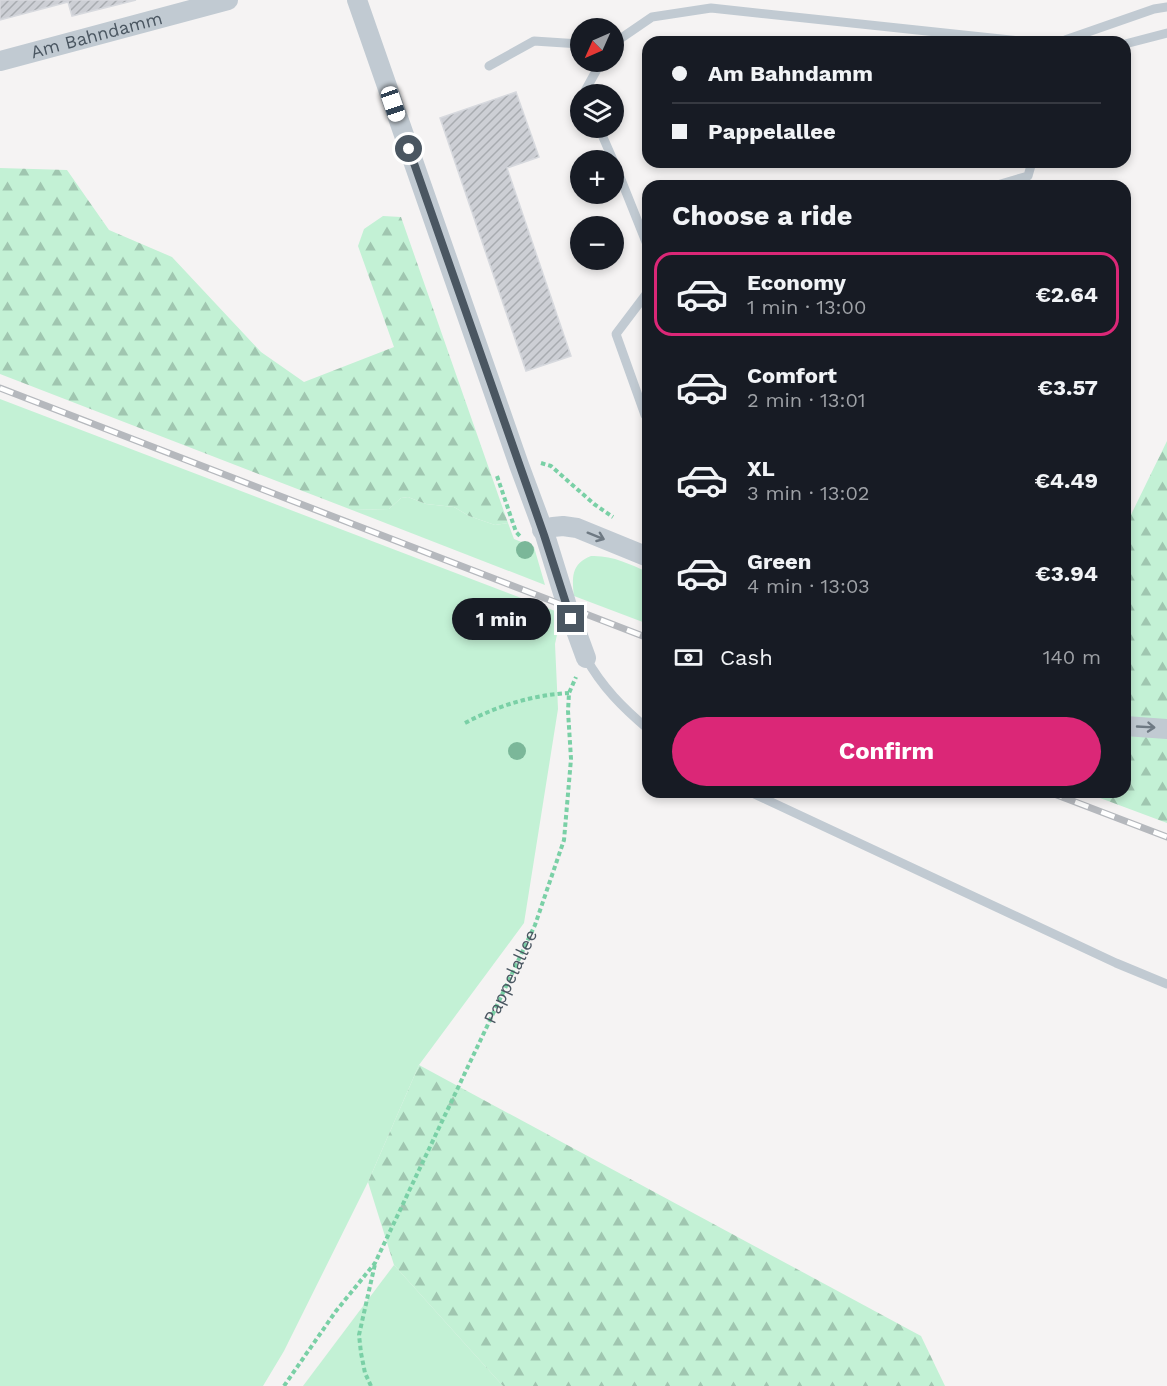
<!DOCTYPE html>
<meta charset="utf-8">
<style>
:root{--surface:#171b24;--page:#20242c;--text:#f1f3f6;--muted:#9ea1a6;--line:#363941;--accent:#db2777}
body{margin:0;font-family:"Work Sans",sans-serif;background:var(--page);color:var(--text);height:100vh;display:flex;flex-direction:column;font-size:22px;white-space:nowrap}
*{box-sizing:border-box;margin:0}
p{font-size:20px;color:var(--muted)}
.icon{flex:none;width:33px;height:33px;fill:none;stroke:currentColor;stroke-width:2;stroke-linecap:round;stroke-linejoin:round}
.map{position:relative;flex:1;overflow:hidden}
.sheet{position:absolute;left:642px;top:180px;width:489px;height:618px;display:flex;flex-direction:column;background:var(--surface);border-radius:18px;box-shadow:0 3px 9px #0003}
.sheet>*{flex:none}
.guide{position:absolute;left:642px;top:36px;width:489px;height:132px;border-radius:18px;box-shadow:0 3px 9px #0003;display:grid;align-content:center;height:132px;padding:0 30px;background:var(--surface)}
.needle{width:39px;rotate:225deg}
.controls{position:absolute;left:570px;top:18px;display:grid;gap:12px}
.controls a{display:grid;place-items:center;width:54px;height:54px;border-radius:50%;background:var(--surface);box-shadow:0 3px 9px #0003;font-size:30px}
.end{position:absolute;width:27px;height:27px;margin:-14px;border:8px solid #4a5661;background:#fff;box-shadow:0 0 0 3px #fff}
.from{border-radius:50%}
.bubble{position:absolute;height:42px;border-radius:21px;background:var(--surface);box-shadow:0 3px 9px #0003;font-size:20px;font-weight:700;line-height:42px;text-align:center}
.car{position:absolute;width:18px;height:36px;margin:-18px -9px;border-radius:8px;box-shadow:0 0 4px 2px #0007;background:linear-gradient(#fff 24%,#345 0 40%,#fff 0 76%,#345 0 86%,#fff 0)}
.guide b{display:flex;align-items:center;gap:21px;height:57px;font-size:22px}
.guide b+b{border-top:2px solid var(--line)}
.guide i{width:15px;height:15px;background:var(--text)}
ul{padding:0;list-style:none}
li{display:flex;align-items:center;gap:18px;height:84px;margin:0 12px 9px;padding:0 18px;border:3px solid transparent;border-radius:18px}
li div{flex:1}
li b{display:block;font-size:22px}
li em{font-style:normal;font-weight:700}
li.current{border-color:var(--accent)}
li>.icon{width:54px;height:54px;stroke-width:1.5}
h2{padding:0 30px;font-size:27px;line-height:72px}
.pay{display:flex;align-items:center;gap:15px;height:66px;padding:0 30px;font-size:22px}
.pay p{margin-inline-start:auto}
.cta{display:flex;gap:12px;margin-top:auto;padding:12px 30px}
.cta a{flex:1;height:69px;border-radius:36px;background:var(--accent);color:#fff;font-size:24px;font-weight:700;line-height:69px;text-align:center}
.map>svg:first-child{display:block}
.grass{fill:#c3f1d5}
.forest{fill:url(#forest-firs)}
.building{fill:url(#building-hatch);stroke:#d7d9de;stroke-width:1.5}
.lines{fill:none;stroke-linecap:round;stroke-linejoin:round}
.path{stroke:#7ad0a6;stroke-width:4;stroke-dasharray:4.5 3;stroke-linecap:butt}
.lane{stroke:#c1cad2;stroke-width:9}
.street{stroke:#c1cad2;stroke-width:20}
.rail-casing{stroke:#b5b8bd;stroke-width:7}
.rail{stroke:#fff;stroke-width:4.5;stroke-dasharray:14;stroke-linecap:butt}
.tree{fill:#7bb799}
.oneway{stroke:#6e7983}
.route{stroke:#4a5661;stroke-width:8}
.labels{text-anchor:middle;stroke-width:4.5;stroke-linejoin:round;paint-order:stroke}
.street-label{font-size:18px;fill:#4a5661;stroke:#fff}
</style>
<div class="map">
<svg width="1167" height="1386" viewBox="0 0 1167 1386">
<defs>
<pattern id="forest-firs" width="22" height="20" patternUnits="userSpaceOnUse" patternTransform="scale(1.5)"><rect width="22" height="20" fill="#c3f1d5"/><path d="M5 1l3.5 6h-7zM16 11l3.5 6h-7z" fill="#a0c6b0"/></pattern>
<pattern id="building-hatch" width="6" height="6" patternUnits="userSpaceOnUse" patternTransform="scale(1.5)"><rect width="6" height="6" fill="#cdcfd5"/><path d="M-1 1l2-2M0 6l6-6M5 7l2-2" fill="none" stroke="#a8abb0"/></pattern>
</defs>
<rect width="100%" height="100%" fill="#f5f3f3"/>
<g class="grass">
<polygon points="0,399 555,611 558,630 555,644 558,709 524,923 419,1065 368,1182 284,1351 263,1386 0,1386"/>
<polygon points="408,497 426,504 454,507 469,516 495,525 508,523 514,539 534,547 545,585 352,510 389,509 401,498"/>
<path d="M591,556C612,555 629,564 648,572V624L574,596C572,577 571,564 591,556Z"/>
<polygon points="394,1265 503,1386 303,1386"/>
</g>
<g class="forest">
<polygon points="0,168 67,170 109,230 172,257 261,352 304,382 394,347 358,246 364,229 383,216 401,217 508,523 495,525 469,516 454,507 426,504 408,497 401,498 389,509 352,510 0,374"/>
<polygon points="1167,441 1167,823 1084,792 1125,792 1125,527"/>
<polygon points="419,1065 921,1336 945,1386 503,1386 394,1265 368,1182"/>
</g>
<g class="building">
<polygon points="0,0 136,0 72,16 68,2 0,20"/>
<polygon points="516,92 539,157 507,168 571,356 526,371 440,118"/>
</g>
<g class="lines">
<g class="path">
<polyline points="541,463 551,466 594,504 613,517"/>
<polyline points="497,476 516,532 520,536"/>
<path d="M465,723C497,706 532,695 569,693"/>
<path id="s1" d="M284,1386L336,1311L375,1263L535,925L564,840L571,759L568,711L569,693L576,677"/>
<polyline points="371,1386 365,1373 361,1353 359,1335 375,1264"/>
</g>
<g class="lane">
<polyline points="1057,42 1065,40 1154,9 1167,7"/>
<polyline points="614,43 652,17 711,8 1029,42"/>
<polyline points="1125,44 1167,33"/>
<polyline points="489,66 534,41 580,44"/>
<polyline points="586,94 585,91 601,62"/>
<polyline points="599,128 613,160"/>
<polyline points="614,162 648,247"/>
<polyline points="994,186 1028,176 1032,162"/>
<polyline points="648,288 647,293 616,334 645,415 648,415"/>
<path d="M586,658C602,687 623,708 648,729"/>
<polyline points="750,792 1116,963 1167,984"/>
</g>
<g class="street">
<polyline points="357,0 519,465 545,535 567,606 586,658"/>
<path id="s2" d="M0,61L228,0"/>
<polyline points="542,530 553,527 563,526 577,528 648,557"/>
<polyline points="1125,726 1167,729"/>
</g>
<g class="rail-casing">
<g id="rail">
<polyline points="0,388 648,638"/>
<polyline points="1049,792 1167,837"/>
</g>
</g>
<use href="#rail" class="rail"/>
</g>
<g class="tree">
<circle cx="525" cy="550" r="9"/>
<circle cx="517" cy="751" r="9"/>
</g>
<defs><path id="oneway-shaft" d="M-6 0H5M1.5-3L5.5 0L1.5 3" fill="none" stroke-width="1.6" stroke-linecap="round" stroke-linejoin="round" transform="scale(1.5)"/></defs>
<g class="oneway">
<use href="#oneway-shaft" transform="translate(596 536) rotate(22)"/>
<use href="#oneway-shaft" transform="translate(1146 727) rotate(3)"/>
</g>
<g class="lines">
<polyline class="route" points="409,149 544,535 571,619"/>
</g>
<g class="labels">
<g class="street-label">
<text dy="6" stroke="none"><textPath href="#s2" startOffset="100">Am Bahndamm</textPath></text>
<text dy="6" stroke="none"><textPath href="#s1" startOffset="470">Pappelallee</textPath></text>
</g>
</g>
</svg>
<div class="controls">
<a><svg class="needle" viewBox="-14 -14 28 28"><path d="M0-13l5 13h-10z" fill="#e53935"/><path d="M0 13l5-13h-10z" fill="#9ea1a6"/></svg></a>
<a><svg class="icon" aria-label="layers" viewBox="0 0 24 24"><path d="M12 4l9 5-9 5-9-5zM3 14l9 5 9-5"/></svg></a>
<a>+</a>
<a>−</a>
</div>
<i class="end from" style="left:409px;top:149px"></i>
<i class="end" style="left:571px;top:619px"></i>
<div class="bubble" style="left:452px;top:598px;width:99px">1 min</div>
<i class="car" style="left:393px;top:104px;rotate:161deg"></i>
<div class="guide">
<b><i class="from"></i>Am Bahndamm</b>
<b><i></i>Pappelallee</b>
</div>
<section class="sheet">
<h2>Choose a ride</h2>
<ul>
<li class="current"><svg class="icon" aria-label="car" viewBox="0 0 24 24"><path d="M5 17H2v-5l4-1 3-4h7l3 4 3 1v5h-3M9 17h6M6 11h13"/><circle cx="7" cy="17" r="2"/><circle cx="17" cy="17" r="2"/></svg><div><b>Economy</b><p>1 min · 13:00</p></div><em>€2.64</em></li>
<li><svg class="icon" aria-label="car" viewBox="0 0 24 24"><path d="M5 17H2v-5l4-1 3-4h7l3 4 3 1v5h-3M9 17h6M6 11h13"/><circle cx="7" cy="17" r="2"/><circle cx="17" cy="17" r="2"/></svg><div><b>Comfort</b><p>2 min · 13:01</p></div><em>€3.57</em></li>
<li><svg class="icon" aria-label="car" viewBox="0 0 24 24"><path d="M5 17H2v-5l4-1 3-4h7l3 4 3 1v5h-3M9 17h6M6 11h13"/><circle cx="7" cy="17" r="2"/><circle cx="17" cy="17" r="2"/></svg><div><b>XL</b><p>3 min · 13:02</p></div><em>€4.49</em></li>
<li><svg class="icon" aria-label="car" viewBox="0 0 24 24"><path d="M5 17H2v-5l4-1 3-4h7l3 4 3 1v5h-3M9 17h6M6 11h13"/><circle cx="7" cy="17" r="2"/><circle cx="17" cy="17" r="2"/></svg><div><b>Green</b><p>4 min · 13:03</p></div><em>€3.94</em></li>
</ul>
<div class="pay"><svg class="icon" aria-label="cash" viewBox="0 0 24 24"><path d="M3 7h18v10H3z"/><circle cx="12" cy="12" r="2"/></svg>Cash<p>140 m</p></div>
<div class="cta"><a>Confirm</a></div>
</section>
</div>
